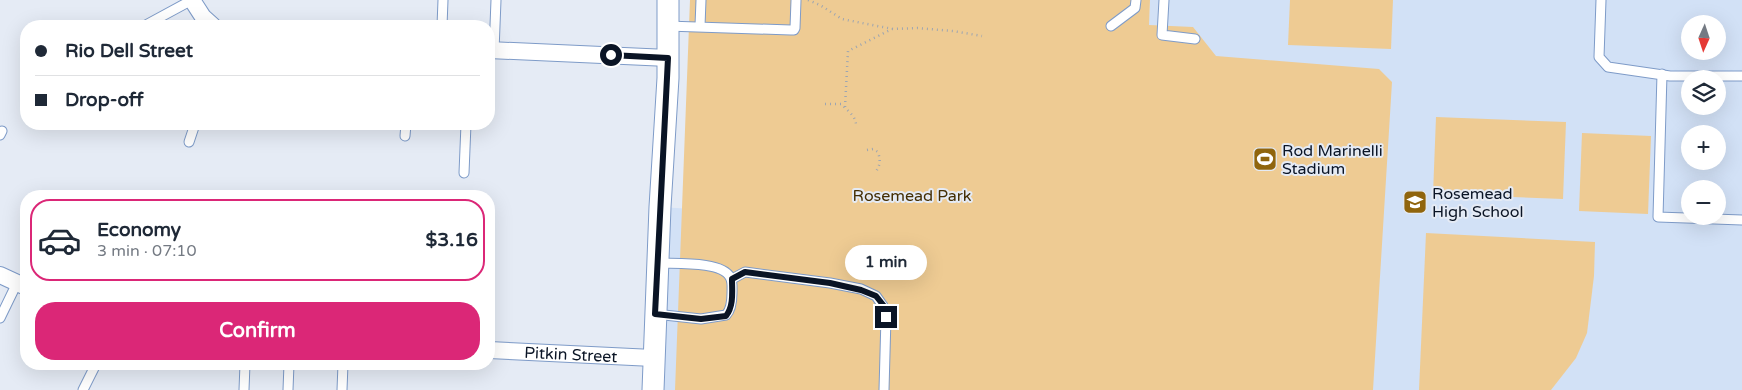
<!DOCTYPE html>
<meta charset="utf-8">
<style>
:root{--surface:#fff;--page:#f2f2f3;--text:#1f2937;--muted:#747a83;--line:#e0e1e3;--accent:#db2777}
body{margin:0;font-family:"Varela Round",sans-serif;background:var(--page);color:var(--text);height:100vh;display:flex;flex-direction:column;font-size:19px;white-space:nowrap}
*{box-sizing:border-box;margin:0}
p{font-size:16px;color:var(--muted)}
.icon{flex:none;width:28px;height:28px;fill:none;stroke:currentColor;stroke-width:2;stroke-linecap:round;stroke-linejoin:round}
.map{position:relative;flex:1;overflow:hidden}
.sheet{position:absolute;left:20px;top:190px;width:475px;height:180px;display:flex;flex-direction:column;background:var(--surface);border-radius:20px;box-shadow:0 5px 20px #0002}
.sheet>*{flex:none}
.top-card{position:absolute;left:20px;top:20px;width:475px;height:110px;border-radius:20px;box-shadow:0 5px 20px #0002;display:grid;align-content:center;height:110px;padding:0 15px;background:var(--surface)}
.needle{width:32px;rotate:183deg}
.fabs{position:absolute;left:1681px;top:15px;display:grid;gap:10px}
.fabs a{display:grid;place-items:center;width:45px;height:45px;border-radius:50%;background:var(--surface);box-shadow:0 5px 20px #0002;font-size:25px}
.end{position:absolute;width:22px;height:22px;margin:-11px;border:6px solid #0a1425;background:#fff;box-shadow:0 0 0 2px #fff}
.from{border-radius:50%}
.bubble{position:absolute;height:35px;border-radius:18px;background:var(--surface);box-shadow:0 5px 20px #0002;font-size:16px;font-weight:800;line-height:35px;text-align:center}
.top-card b{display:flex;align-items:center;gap:18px;height:48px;font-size:19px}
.top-card b+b{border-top:1px solid var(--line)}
.top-card i{width:12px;height:12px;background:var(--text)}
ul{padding:9px 0 0;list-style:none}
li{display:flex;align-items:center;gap:15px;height:82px;margin:0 10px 8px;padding:0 5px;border:2px solid transparent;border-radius:20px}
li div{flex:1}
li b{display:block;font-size:19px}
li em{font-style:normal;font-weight:800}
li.active{border-color:var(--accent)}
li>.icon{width:45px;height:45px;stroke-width:1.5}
.cta{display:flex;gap:10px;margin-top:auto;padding:10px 15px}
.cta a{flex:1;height:58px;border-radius:20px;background:var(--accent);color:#fff;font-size:20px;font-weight:800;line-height:58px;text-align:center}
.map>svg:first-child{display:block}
.built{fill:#d2e1f6;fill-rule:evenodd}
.green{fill:#eecb93}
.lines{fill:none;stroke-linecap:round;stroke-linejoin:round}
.service-casing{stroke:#7e9bc8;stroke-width:11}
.minor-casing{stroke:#7e9bc8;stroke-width:18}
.tertiary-casing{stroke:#7e9bc8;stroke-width:23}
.path{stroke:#9da5b1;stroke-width:2.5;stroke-dasharray:1 4;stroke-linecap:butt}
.service{stroke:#fff;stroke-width:9}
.minor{stroke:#fff;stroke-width:16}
.tertiary{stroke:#fff;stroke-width:21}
.route{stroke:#0a1425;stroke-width:6}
.labels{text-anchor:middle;stroke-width:4;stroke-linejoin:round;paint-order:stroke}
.poi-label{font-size:16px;fill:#0a1425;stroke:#e5ebf5;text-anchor:start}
.park-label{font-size:16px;fill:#442e03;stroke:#e5ebf5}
.street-label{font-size:16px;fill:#0a1425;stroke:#e5ebf5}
</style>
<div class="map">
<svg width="1742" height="390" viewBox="0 0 1742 390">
<rect width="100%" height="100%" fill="#e5ebf5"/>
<path class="built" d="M1150,0H1742V390H653L660,207L1138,237ZM1690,24H1718V51H1690ZM1690,79H1718V106H1690ZM1690,134H1718V161H1690ZM1690,189H1718V216H1690Z"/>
<g class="green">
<polygon points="690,0 1150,0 1149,25 1193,27 1216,56 1379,69 1392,82 1373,390 675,390"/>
<polygon points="1290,0 1393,0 1391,49 1288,45"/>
<polygon points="1436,117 1566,122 1563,199 1433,194"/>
<polygon points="1582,133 1651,136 1648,214 1579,211"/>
<polygon points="1426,233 1595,242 1594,276 1587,333 1576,358 1551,390 1419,390"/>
</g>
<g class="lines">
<g class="service-casing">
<g id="service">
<polyline points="1164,0 1162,35 1195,39"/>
<polyline points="1601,0 1599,57 1608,67 1670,76 1742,76"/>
<polyline points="144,26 192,0"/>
<polyline points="442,26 443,0"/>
<polyline points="667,26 791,30 794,30 795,28 796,0"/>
<polyline points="700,26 701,0"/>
<polyline points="1111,26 1135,8 1136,0"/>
<polyline points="494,51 496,0"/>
<polyline points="1662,74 1658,217 1742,220"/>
<polyline points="0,135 2,131"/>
<polyline points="405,136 406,124"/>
<polyline points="189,142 195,124"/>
<polyline points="464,173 466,124"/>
<polyline points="732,279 745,272 830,283 861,289 876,296 883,306 886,317 884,390"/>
<path d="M655,314L701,319L726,315C731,310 732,301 732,293C732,288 733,282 730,277C722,261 675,264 659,263"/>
<polyline points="0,318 17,283"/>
<polyline points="83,390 96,364"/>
<polyline points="244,390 245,364"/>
<polyline points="288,390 289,364"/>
<polyline points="342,390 343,364"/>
</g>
</g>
<g class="minor-casing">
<g id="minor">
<polyline points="192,0 203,17 213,26"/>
<polyline points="489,50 668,58"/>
<polyline points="0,275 26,287"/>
<path id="s1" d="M489,350L653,358"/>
</g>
</g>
<g class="tertiary-casing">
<polyline id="tertiary" points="653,390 660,207 668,78 668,0"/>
</g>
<g class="path">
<polyline points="808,0 820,5 842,19 867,24 893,29 917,28 953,31 982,36"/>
<path d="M825,104H841C847,110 856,116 856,125"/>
<polyline points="845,107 848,51 892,29"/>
<path d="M867,150L873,149L878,152C881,162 880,165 875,173"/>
</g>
<use href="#service" class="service"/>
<use href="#minor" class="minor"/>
<use href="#tertiary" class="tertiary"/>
</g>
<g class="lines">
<path class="route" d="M611,55L668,58L655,314L701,319L726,316C734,306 732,291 732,279L745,272L830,283L861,290L876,296L884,306L886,317"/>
</g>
<defs>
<g id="stadium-square" transform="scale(1.25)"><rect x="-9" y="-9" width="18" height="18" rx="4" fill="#90650d" stroke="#e5ebf5"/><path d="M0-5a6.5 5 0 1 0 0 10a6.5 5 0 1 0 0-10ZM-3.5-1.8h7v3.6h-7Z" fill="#fff"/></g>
<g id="school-square" transform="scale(1.25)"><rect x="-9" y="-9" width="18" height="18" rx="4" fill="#90650d" stroke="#e5ebf5"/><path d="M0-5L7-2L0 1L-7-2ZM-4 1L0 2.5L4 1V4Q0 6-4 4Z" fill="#fff"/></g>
</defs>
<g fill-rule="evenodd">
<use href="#stadium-square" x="1265" y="159"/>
<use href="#school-square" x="1415" y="202"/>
</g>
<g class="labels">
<g class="poi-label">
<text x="1282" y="156">Rod Marinelli<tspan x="1282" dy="18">Stadium</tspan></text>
<text x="1432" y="199">Rosemead<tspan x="1432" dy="18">High School</tspan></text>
</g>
<g class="park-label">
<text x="912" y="201">Rosemead Park</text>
</g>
<g class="street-label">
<text dy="6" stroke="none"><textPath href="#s1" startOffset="82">Pitkin Street</textPath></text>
</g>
</g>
</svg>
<div class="fabs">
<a><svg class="needle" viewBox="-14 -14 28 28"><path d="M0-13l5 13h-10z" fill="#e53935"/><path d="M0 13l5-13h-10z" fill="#747a83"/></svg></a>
<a><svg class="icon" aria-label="layers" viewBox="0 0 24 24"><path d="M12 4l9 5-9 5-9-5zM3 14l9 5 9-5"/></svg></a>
<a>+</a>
<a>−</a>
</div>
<i class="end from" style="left:611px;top:55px"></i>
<i class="end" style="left:886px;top:317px"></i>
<div class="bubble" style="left:845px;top:245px;width:82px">1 min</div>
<div class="top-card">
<b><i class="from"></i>Rio Dell Street</b>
<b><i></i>Drop-off</b>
</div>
<section class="sheet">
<ul>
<li class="active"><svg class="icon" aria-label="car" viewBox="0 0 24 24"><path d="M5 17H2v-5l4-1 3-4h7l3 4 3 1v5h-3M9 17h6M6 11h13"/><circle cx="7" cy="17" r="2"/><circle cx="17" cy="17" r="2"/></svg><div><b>Economy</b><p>3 min · 07:10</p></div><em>$3.16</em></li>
</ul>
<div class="cta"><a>Confirm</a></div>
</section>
</div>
